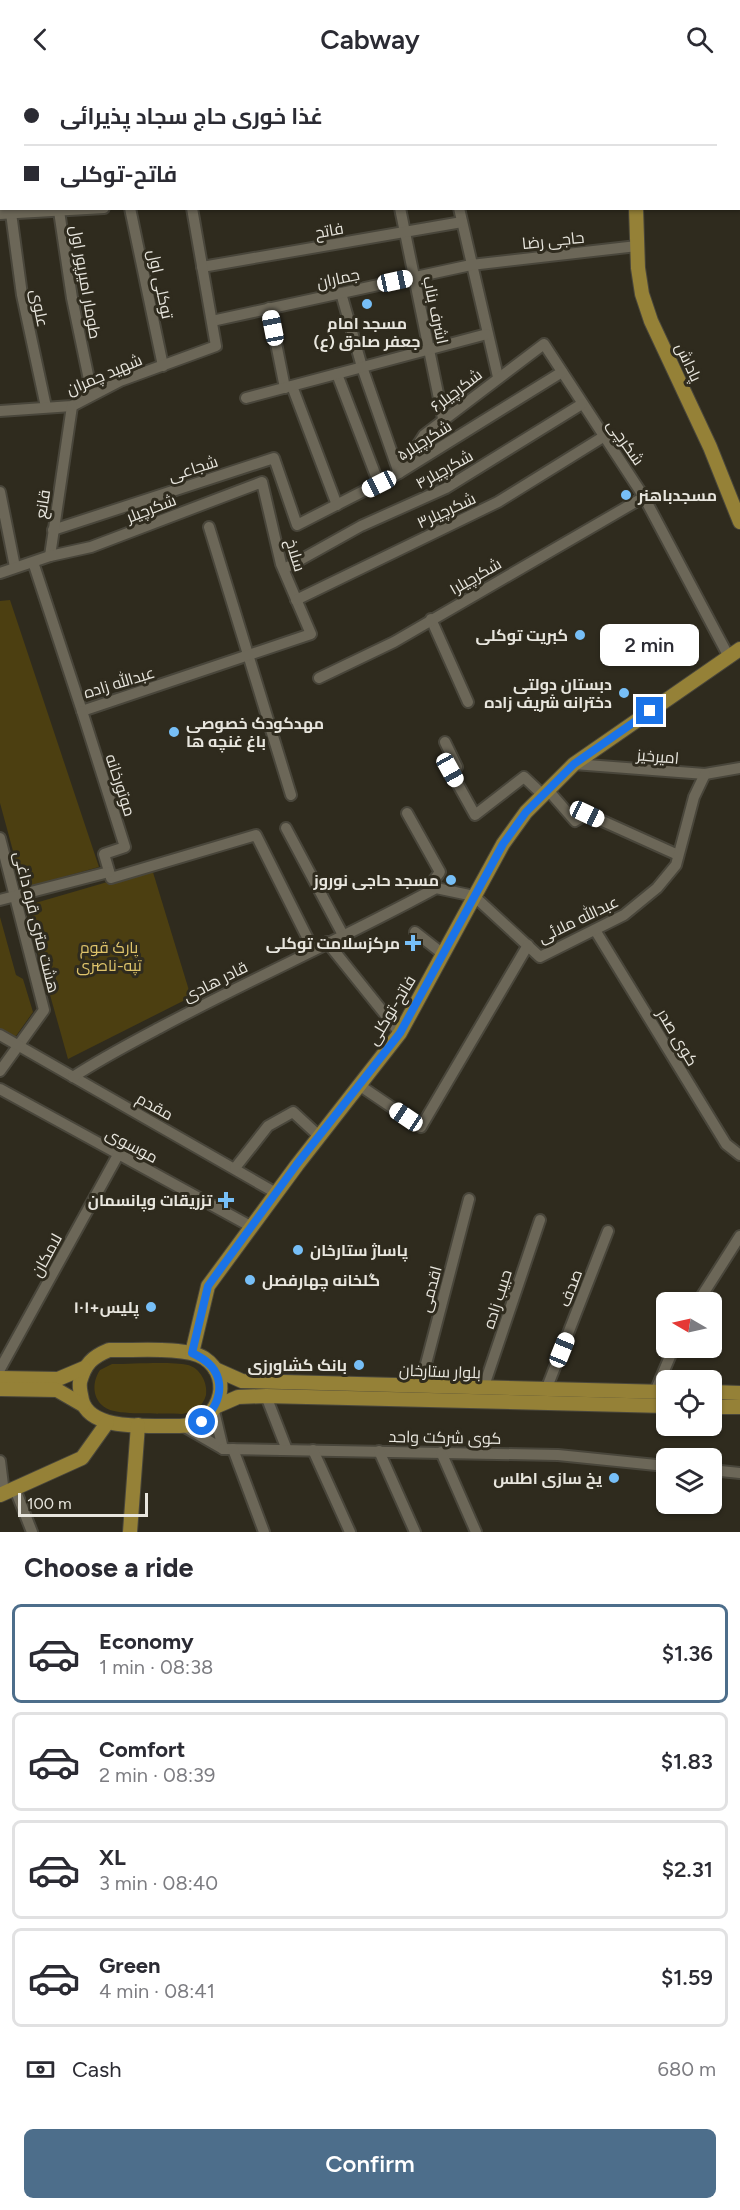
<!DOCTYPE html>
<meta charset="utf-8">
<style>
:root{--surface:#fff;--page:#f2f2f3;--text:#2b2b33;--muted:#7c7c81;--line:#e1e1e2;--accent:#4d6e8b}
body{margin:0;font-family:Figtree,Cairo,sans-serif;background:var(--page);color:var(--text);height:100vh;display:flex;flex-direction:column;font-size:22px;white-space:nowrap}
*{box-sizing:border-box;margin:0}
p{font-size:20px;color:var(--muted)}
.icon{flex:none;width:33px;height:33px;fill:none;stroke:currentColor;stroke-width:2;stroke-linecap:round;stroke-linejoin:round}
.map{position:relative;height:1454px;overflow:hidden}
.sheet{display:flex;flex-direction:column;background:var(--surface);flex:1}
.sheet>*{flex:none}
.banner{position:absolute;left:0px;top:0px;width:741px;height:132px;box-shadow:0 2px 4px #0004;display:grid;align-content:center;height:132px;padding:0 24px;background:var(--surface)}
.needle{width:39px;rotate:279deg}
.buttons{position:absolute;left:656px;top:1214px;display:grid;gap:12px}
.buttons a{display:grid;place-items:center;width:66px;height:66px;border-radius:9px;background:var(--surface);box-shadow:0 2px 4px #0004;font-size:30px}
.scale{position:absolute;left:18px;bottom:15px;width:130px;box-sizing:border-box;padding-left:6px;border:3px solid #e8e6de;border-top:0;font-size:16px;line-height:21px;white-space:nowrap;color:#e8e6de;-webkit-text-stroke:4px #2f2b1e;paint-order:stroke}
.end{position:absolute;width:27px;height:27px;margin:-14px;border:8px solid #1a73e8;background:#fff;box-shadow:0 0 0 3px #fff}
.from{border-radius:50%}
.bubble{position:absolute;height:42px;border-radius:9px;background:var(--surface);box-shadow:0 2px 4px #0004;font-size:20px;font-weight:600;line-height:42px;text-align:center}
.car{position:absolute;width:18px;height:36px;margin:-18px -9px;border-radius:8px;box-shadow:0 0 4px 2px #0007;background:linear-gradient(#fff 24%,#345 0 40%,#fff 0 76%,#345 0 86%,#fff 0)}
.banner b{display:flex;align-items:center;gap:21px;height:57px;font-size:22px}
.banner b+b{border-top:2px solid var(--line)}
.banner i{width:15px;height:15px;background:var(--text)}
ul{padding:0;list-style:none}
li{display:flex;align-items:center;gap:18px;height:99px;margin:0 12px 9px;padding:0 12px;border:3px solid var(--line);border-radius:9px}
li div{flex:1}
li b{display:block;font-size:22px}
li em{font-style:normal;font-weight:600}
li.on{border-color:var(--accent)}
li>.icon{width:54px;height:54px;stroke-width:1.5}
h2{padding:0 24px;font-size:27px;line-height:72px}
.pay{display:flex;align-items:center;gap:15px;height:66px;padding:0 24px;font-size:22px}
.pay p{margin-inline-start:auto}
.action{display:flex;gap:12px;margin-top:auto;padding:12px 24px}
.action a{flex:1;height:69px;border-radius:9px;background:var(--accent);color:#fff;font-size:24px;font-weight:600;line-height:69px;text-align:center}
header{display:flex;justify-content:space-between;align-items:center;height:78px;padding:0 24px;background:var(--surface);font-size:27px;font-weight:600}
.map>svg:first-child{display:block}
.green{fill:#4c3f11}
.lines{fill:none;stroke-linecap:round;stroke-linejoin:round}
.minor-casing{stroke:#49463b;stroke-width:14}
.major-casing{stroke:#49463b;stroke-width:16}
.minor{stroke:#6c6758;stroke-width:10}
.major{stroke:#958137;stroke-width:14}
.route{stroke:#1a73e8;stroke-width:8}
.poi-dot{fill:#77bff7;stroke:#2f2b1e;stroke-width:2}
.labels{text-anchor:middle;stroke-width:6;stroke-linejoin:round;paint-order:stroke}
.street-label{font-size:16px;fill:#e8e6de;stroke:#2f2b1e}
.poi-label{font-size:16px;font-weight:bold;fill:#e8e6de;stroke:#2f2b1e;text-anchor:end}
.park-label{font-size:16px;fill:#dfc46b;stroke:#2f2b1e}
</style>
<header><svg class="icon" aria-label="back" viewBox="0 0 24 24"><path d="M15 5l-7 7 7 7"/></svg>Cabway<svg class="icon" aria-label="search" viewBox="0 0 24 24"><circle cx="10" cy="10" r="6"/><path d="M15 15l6 6"/></svg></header>
<div class="map">
<svg width="740" height="1454" viewBox="0 0 740 1454">
<rect width="100%" height="100%" fill="#2f2b1e"/>
<g class="green">
<polygon points="10,522 99,789 23,810 0,725 0,523"/>
<polygon points="152,791 191,919 68,981 25,828"/>
<polygon points="0,839 16,897 23,901 33,934 16,958 19,968 0,956"/>
<path d="M112,1286C133,1286 170,1283 188,1287C200,1290 208,1305 206,1317C203,1329 193,1334 182,1336C165,1335 124,1337 110,1332C92,1325 91,1305 100,1292Z"/>
</g>
<g class="lines">
<g class="minor-casing">
<g id="minor">
<polyline points="338,0 344,2"/>
<polyline points="430,0 430,2"/>
<polyline points="24,2 24,0"/>
<polyline points="82,2 82,0"/>
<polyline points="136,2 136,0"/>
<polyline points="241,2 242,0"/>
<polyline points="497,2 501,0"/>
<polyline points="0,100 2,94"/>
<polyline points="130,130 163,288"/>
<polyline points="400,130 443,340"/>
<polyline points="459,130 498,299"/>
<polyline points="59,133 72,220 92,316"/>
<polyline points="11,135 22,217 46,329"/>
<polyline points="0,136 104,130"/>
<polyline points="202,189 462,144"/>
<polyline points="341,215 362,289 399,395"/>
<polyline points="269,230 285,310"/>
<polyline points="212,243 471,187 637,168"/>
<polyline points="337,296 379,406"/>
<polyline points="292,308 337,427"/>
<polyline points="246,320 487,256"/>
<polyline points="0,333 72,328 120,303 216,268 192,130"/>
<polyline points="401,393 424,357 544,266 644,419 729,579"/>
<polyline points="0,414 15,489"/>
<polyline points="209,449 291,717"/>
<polyline points="53,452 274,380 297,447 399,395 562,294"/>
<polyline points="50,478 72,328"/>
<polyline points="284,491 361,448 446,410 582,326"/>
<polyline points="0,495 50,478 91,469 262,404 281,486 311,556 82,633 33,484"/>
<polyline points="296,522 498,424 603,359"/>
<polyline points="431,541 468,624"/>
<polyline points="319,600 394,564 644,419"/>
<polyline points="82,633 125,769 104,776 111,800 256,757 313,871"/>
<polyline points="445,664 457,689 450,692 475,737 524,699 543,717"/>
<polyline points="574,686 705,696 740,690"/>
<polyline points="548,712 575,743 587,736 678,777"/>
<polyline points="407,735 440,794 431,806 436,810"/>
<polyline points="286,750 343,857"/>
<polyline points="0,760 44,932 0,993"/>
<polyline points="0,822 109,794"/>
<polyline points="595,852 726,1066 740,1077"/>
<polyline points="415,854 443,876"/>
<polyline points="327,864 400,955"/>
<polyline points="0,957 276,1115"/>
<path d="M73,999C102,980 131,965 161,949C251,901 346,859 436,810L474,818L540,879L624,837L657,810L676,787L694,719L705,696"/>
<polyline points="359,1007 421,1049 528,867"/>
<polyline points="0,1011 250,1148"/>
<polyline points="235,1090 268,1048 293,1034 319,1058"/>
<polyline points="698,1224 740,1158"/>
<polyline points="0,1291 118,1077"/>
<polyline points="420,1309 469,1121"/>
<polyline points="483,1311 540,1142"/>
<polyline points="546,1312 608,1153"/>
<polyline points="655,1314 674,1269"/>
<polyline points="266,1318 287,1372"/>
<polyline points="183,1348 223,1371 214,1333"/>
<polyline points="223,1371 558,1377 666,1388"/>
<polyline points="233,1371 264,1454"/>
<polyline points="313,1372 350,1454"/>
<polyline points="379,1373 415,1454"/>
<polyline points="441,1374 476,1454"/>
<polyline points="0,1383 4,1415"/>
<polyline points="711,1392 740,1395"/>
<polyline points="15,1411 32,1454"/>
</g>
</g>
<g class="major-casing">
<g id="major">
<polyline points="630,0 630,2"/>
<polyline points="418,2 418,0"/>
<polyline points="636,130 638,190 642,216 651,243 710,369 740,444"/>
<path d="M109,1272C133,1273 185,1268 204,1280C236,1301 218,1350 177,1348C151,1347 90,1354 82,1322C81,1316 79,1310 80,1304C85,1286 92,1279 109,1272Z"/>
<polyline points="192,1275 208,1208 297,1087 400,955 503,766 526,734 574,686 740,571"/>
<polyline points="215,1291 242,1303 666,1314"/>
<polyline points="0,1300 58,1301 84,1290"/>
<polyline points="0,1311 57,1312 83,1327"/>
<polyline points="711,1314 740,1315"/>
<polyline points="215,1329 238,1319 266,1318 666,1328"/>
<polyline points="711,1329 740,1329"/>
<polyline points="0,1417 82,1380 107,1345"/>
<polyline points="130,1454 138,1347"/>
</g>
</g>
<use href="#minor" class="minor"/>
<use href="#major" class="major"/>
</g>
<g class="lines">
<path class="route" d="M202,1344C227,1319 226,1290 192,1275L208,1208L297,1086L400,955L503,766L526,734L574,686L650,633"/>
</g>
<g class="poi-dot">
<circle cx="367" cy="226" r="6"/>
<circle cx="626" cy="417" r="6"/>
<circle cx="580" cy="557" r="6"/>
<circle cx="624" cy="615" r="6"/>
<circle cx="174" cy="654" r="6"/>
<circle cx="451" cy="802" r="6"/>
<path d="M410 856h6v6h6v6h-6v6h-6v-6h-6v-6h6z"/>
<path d="M223 1113h6v6h6v6h-6v6h-6v-6h-6v-6h6z"/>
<circle cx="298" cy="1172" r="6"/>
<circle cx="250" cy="1202" r="6"/>
<circle cx="151" cy="1229" r="6"/>
<circle cx="359" cy="1287" r="6"/>
<circle cx="614" cy="1400" r="6"/>
</g>
<g class="labels">
<g class="street-label">
<text transform="translate(329 152) rotate(-10)" y="6">فاتح</text>
<text transform="translate(553 162) rotate(-6)" y="6">حاجی رضا</text>
<text transform="translate(338 200) rotate(-12)" y="6">جماران</text>
<text transform="translate(86 204) rotate(80)" y="6">طومار امیرپور اول</text>
<text transform="translate(161 206) rotate(78)" y="6">توکلی اول</text>
<text transform="translate(40 230) rotate(79)" y="6">علوی</text>
<text transform="translate(436 232) rotate(78)" y="6">اشرف بناب</text>
<text transform="translate(689 284) rotate(65)" y="6">پاداش</text>
<text transform="translate(104 296) rotate(-23)" y="6">شهید چمران</text>
<text transform="translate(456 312) rotate(-37)" y="6">شکرچیلر۶</text>
<text transform="translate(424 362) rotate(-32)" y="6">شکرچیلر۵</text>
<text transform="translate(626 364) rotate(55)" y="6">شکرچی</text>
<text transform="translate(193 390) rotate(-18)" y="6">شجاعی</text>
<text transform="translate(444 391) rotate(-29)" y="6">شکرچیلر۴</text>
<text transform="translate(42 426) rotate(-81)" y="6">قانع</text>
<text transform="translate(151 430) rotate(-21)" y="6">شکرچیلر</text>
<text transform="translate(446 432) rotate(-25)" y="6">شکرچیلر۳</text>
<text transform="translate(296 477) rotate(73)" y="6">سلاخ</text>
<text transform="translate(475 498) rotate(-30)" y="6">شکرچیلر۱</text>
<text transform="translate(119 604) rotate(-17)" y="6">عبدالله زاده</text>
<text transform="translate(658 678) rotate(5)" y="6">امیرخیز</text>
<text transform="translate(121 707) rotate(72)" y="6">موتورخانه</text>
<text transform="translate(578 841) rotate(-26)" y="6">عبدالله ملائی</text>
<text transform="translate(37 844) rotate(76)" y="6">هشت متری قره داغی</text>
<text transform="translate(215 903) rotate(-27)" y="6">قادر هادی</text>
<text transform="translate(391 932) rotate(-59)" y="6">فاتح-توکلی</text>
<text transform="translate(678 959) rotate(59)" y="6">کوی صدر</text>
<text transform="translate(155 1028) rotate(29)" y="6">مقدم</text>
<text transform="translate(132 1067) rotate(28)" y="6">موسوی</text>
<text transform="translate(46 1177) rotate(-61)" y="6">لامکان</text>
<text transform="translate(570 1210) rotate(-69)" y="6">صدف</text>
<text transform="translate(430 1211) rotate(-75)" y="6">اقدمی</text>
<text transform="translate(497 1221) rotate(-72)" y="6">حبیب زاده</text>
<text transform="translate(440 1293) rotate(2)" y="6">بلوار ستارخان</text>
<text transform="translate(445 1359) rotate(1)" y="6">کوی شرکت واحد</text>
</g>
<g class="poi-label">
<text x="367" y="251" text-anchor="middle">مسجد امام<tspan x="367" dy="18">جعفر صادق (ع)</tspan></text>
<text x="638" y="423" text-anchor="start">مسجدباهنر</text>
<text x="568" y="563">کبریت توکلی</text>
<text x="612" y="612">دبستان دولتی<tspan x="612" dy="18">دخترانه شریف زاده</tspan></text>
<text x="186" y="651" text-anchor="start">مهدکودک خصوصی<tspan x="186" dy="18">باغ غنچه ها</tspan></text>
<text x="439" y="808">مسجد حاجی نوروز</text>
<text x="400" y="871">مرکزسلامت توکلی</text>
<text x="212" y="1128">تزریقات وپانسمان</text>
<text x="310" y="1178" text-anchor="start">پاساژ ستارخان</text>
<text x="262" y="1208" text-anchor="start">گلخانه چهارفصل</text>
<text x="139" y="1235">پلیس+۱۰۱</text>
<text x="347" y="1293">بانک کشاورزی</text>
<text x="602" y="1406">یخ سازی اطلس</text>
</g>
<g class="park-label">
<text x="109" y="875">پارک قوم<tspan x="109" dy="18">تپه-ناصری</tspan></text>
</g>
</g>
</svg>
<div class="buttons">
<a><svg class="needle" viewBox="-14 -14 28 28"><path d="M0-13l5 13h-10z" fill="#e53935"/><path d="M0 13l5-13h-10z" fill="#7c7c81"/></svg></a>
<a><svg class="icon" aria-label="locate" viewBox="0 0 24 24"><circle cx="12" cy="12" r="6"/><path d="M12 2v4M12 18v4M2 12h4M18 12h4"/></svg></a>
<a><svg class="icon" aria-label="layers" viewBox="0 0 24 24"><path d="M12 4l9 5-9 5-9-5zM3 14l9 5 9-5"/></svg></a>
</div>
<div class="scale">100 m</div>
<i class="end from" style="left:202px;top:1344px"></i>
<i class="end" style="left:650px;top:633px"></i>
<div class="bubble" style="left:600px;top:546px;width:99px">2 min</div>
<i class="car" style="left:395px;top:203px;rotate:78deg"></i>
<i class="car" style="left:273px;top:250px;rotate:349deg"></i>
<i class="car" style="left:379px;top:406px;rotate:243deg"></i>
<i class="car" style="left:450px;top:692px;rotate:151deg"></i>
<i class="car" style="left:587px;top:736px;rotate:115deg"></i>
<i class="car" style="left:406px;top:1039px;rotate:304deg"></i>
<i class="car" style="left:562px;top:1272px;rotate:22deg"></i>
<div class="banner">
<b><i class="from"></i>غذا خوری حاج سجاد پذیرائی</b>
<b><i></i>فاتح-توکلی</b>
</div>
</div>
<section class="sheet">
<h2>Choose a ride</h2>
<ul>
<li class="on"><svg class="icon" aria-label="car" viewBox="0 0 24 24"><path d="M5 17H2v-5l4-1 3-4h7l3 4 3 1v5h-3M9 17h6M6 11h13"/><circle cx="7" cy="17" r="2"/><circle cx="17" cy="17" r="2"/></svg><div><b>Economy</b><p>1 min · 08:38</p></div><em>$1.36</em></li>
<li><svg class="icon" aria-label="car" viewBox="0 0 24 24"><path d="M5 17H2v-5l4-1 3-4h7l3 4 3 1v5h-3M9 17h6M6 11h13"/><circle cx="7" cy="17" r="2"/><circle cx="17" cy="17" r="2"/></svg><div><b>Comfort</b><p>2 min · 08:39</p></div><em>$1.83</em></li>
<li><svg class="icon" aria-label="car" viewBox="0 0 24 24"><path d="M5 17H2v-5l4-1 3-4h7l3 4 3 1v5h-3M9 17h6M6 11h13"/><circle cx="7" cy="17" r="2"/><circle cx="17" cy="17" r="2"/></svg><div><b>XL</b><p>3 min · 08:40</p></div><em>$2.31</em></li>
<li><svg class="icon" aria-label="car" viewBox="0 0 24 24"><path d="M5 17H2v-5l4-1 3-4h7l3 4 3 1v5h-3M9 17h6M6 11h13"/><circle cx="7" cy="17" r="2"/><circle cx="17" cy="17" r="2"/></svg><div><b>Green</b><p>4 min · 08:41</p></div><em>$1.59</em></li>
</ul>
<div class="pay"><svg class="icon" aria-label="cash" viewBox="0 0 24 24"><path d="M3 7h18v10H3z"/><circle cx="12" cy="12" r="2"/></svg>Cash<p>680 m</p></div>
<div class="action"><a>Confirm</a></div>
</section>
